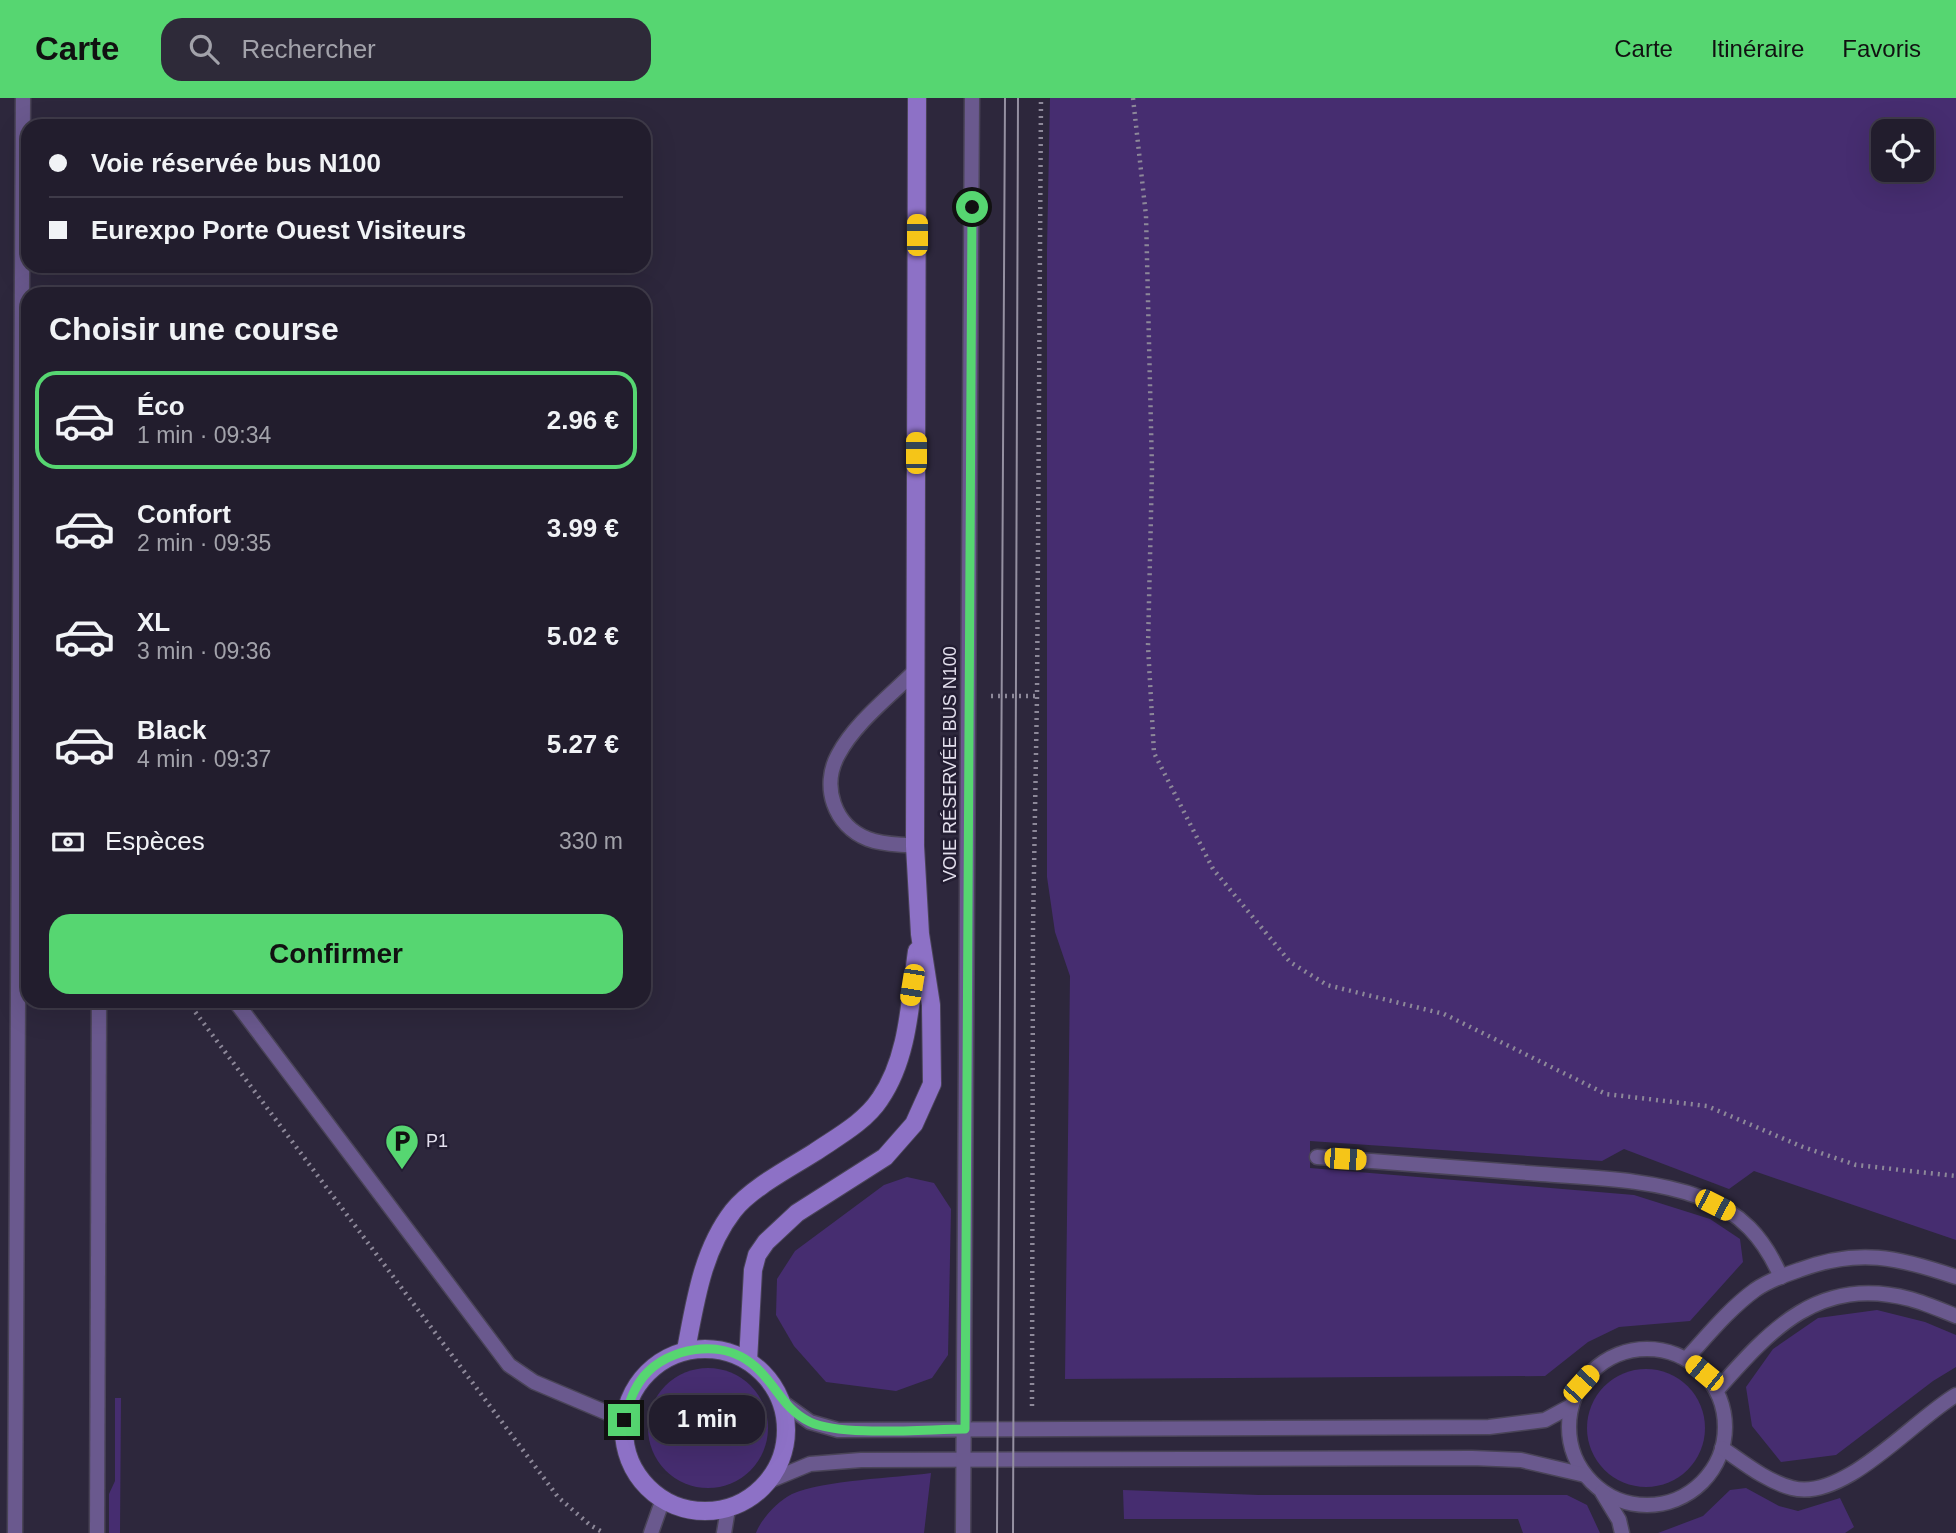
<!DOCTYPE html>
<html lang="fr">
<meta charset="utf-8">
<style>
:root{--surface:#221d2d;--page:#2e2a39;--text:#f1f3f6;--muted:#a2a2aa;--line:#3f3b49;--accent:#56d671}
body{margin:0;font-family:Arial,sans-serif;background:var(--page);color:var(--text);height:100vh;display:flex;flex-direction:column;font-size:26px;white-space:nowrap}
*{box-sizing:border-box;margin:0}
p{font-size:23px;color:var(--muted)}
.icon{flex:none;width:38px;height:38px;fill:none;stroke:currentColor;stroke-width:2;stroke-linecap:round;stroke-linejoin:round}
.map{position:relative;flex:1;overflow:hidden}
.details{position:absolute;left:21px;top:189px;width:630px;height:721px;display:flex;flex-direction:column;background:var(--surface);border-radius:21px;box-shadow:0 7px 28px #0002,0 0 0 2px var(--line)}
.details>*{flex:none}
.hud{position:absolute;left:21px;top:21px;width:630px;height:154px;border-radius:21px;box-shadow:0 7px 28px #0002,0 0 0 2px var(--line);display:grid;align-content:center;height:154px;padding:0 28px;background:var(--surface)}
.fabs{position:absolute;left:1871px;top:21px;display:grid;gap:14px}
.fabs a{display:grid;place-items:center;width:63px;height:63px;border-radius:14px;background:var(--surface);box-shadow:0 7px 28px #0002,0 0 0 2px var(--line);font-size:35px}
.end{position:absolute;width:32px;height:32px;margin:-16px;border:9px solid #56d671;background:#111;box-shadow:0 0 0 4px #111}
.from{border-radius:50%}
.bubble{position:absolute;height:49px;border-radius:21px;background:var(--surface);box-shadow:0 7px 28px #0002,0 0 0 2px var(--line);font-size:23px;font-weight:600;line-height:49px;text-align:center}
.car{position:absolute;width:21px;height:42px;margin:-21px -10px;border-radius:9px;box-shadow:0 0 5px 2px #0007;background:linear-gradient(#f5c518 24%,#345 0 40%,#f5c518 0 76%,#345 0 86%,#f5c518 0)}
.hud b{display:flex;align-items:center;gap:24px;height:66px;font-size:26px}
.hud b+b{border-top:2px solid var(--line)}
.hud i{width:18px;height:18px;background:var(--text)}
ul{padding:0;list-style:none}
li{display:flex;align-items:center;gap:21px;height:98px;margin:0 14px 10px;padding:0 14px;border:4px solid transparent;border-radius:21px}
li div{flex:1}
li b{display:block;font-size:26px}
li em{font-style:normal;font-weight:600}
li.active{border-color:var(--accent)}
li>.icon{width:63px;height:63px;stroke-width:1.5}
h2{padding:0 28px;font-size:32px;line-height:84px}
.pay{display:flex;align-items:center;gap:18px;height:77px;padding:0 28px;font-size:26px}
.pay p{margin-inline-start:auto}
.cta{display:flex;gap:14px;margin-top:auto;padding:14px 28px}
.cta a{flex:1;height:80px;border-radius:21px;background:var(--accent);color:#111;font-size:28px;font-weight:600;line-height:80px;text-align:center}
header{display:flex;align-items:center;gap:42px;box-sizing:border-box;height:98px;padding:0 35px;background:var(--accent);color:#111}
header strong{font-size:33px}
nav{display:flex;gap:38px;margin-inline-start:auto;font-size:24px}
.search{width:490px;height:63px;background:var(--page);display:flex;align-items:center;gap:18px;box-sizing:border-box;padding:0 24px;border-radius:21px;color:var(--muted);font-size:26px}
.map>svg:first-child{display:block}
.green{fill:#462d70;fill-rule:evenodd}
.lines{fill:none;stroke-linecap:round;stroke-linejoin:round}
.lane-casing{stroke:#4a4458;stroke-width:17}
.secondary-casing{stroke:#4a4458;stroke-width:20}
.path{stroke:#8d8899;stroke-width:4.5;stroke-dasharray:2 5;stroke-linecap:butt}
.lane{stroke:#6a598e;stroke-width:14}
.secondary{stroke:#8d71c6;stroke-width:18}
.tram{stroke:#9590a1;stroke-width:2}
.route{stroke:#56d671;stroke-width:9}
.labels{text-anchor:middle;stroke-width:5;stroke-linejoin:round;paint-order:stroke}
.street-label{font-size:18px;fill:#e3dfed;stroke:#231d32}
.poi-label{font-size:18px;fill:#e3dfed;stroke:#231d32;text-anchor:start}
</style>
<header>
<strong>Carte</strong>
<div class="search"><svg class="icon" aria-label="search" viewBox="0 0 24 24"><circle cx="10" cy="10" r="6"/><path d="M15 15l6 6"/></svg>Rechercher</div>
<nav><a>Carte</a><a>Itinéraire</a><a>Favoris</a></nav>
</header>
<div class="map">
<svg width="1956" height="1435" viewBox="0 0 1956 1435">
<rect width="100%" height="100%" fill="#2d273c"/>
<g class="green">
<path d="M1050,0H1956V1142L1754,1073L1729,1091L1624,1051L1602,1063L1310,1043V1070L1634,1097L1710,1121L1740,1141L1743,1164L1690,1223L1619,1229L1588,1244L1545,1278L1065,1281L1070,878L1055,834L1047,779V151ZM1883,33H1922V72H1883Z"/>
<polygon points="907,1079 934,1085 951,1111 948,1257 932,1280 896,1293 826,1284 794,1248 776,1217 777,1181 795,1153 884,1087"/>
<polygon points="1877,1212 1925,1224 1956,1237 1956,1269 1933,1283 1836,1357 1781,1364 1752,1328 1746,1289 1773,1251 1818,1220"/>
<circle cx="708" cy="1330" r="60"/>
<circle cx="1646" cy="1330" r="59"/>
<polygon points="115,1300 121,1300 120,1435 109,1435 109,1396 115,1383"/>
<path d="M931,1375L924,1435H756C761,1421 778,1403 792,1396C824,1382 895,1380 931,1375Z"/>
<polygon points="1746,1390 1779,1408 1798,1413 1840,1400 1854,1429 1845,1435 1658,1435 1703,1418 1730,1392"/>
<polygon points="1123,1392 1259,1397 1567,1397 1587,1407 1600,1435 1523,1435 1518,1421 1124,1421"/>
</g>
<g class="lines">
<g class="lane-casing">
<g id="lane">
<path d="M914,574C889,599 855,625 838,657C821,688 834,728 868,741C883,747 900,746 915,748"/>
<polyline points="235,903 509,1267 534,1284 624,1322"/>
<path d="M1317,1059C1392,1064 1467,1070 1541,1076C1593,1080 1651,1081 1700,1099C1741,1114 1764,1140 1781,1179"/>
<circle cx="1647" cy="1329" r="78"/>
<path d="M1686,1261C1708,1237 1729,1211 1755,1192C1768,1183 1784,1177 1799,1172C1858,1150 1898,1159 1956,1179"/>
<path d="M1717,1292C1771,1231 1819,1177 1910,1201C1925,1205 1941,1212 1956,1218"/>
<polyline points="782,1304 810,1324 838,1332 1489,1329 1545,1322 1571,1308"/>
<path d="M1722,1350C1744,1365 1766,1383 1792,1390C1844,1404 1913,1322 1956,1297"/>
<polyline points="769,1383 810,1366 861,1362 1472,1360 1521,1362 1585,1377"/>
<polyline points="1602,1394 1619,1422 1622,1435"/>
<polyline points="15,1435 23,0"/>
<polyline points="97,1435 99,903"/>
<polyline points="651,1435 663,1401"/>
<polyline points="724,1435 728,1411"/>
<polyline points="963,1435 972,0"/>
</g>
</g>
<g class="secondary-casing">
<g id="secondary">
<circle cx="705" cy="1332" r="81"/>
<path d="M686,1252C695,1205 702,1153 733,1113C751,1090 790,1070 815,1054C837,1039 865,1024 880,1001C909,959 910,902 917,853"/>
<polyline points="748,1263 753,1172 757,1157 766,1144 797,1115 885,1059 914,1026 932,986 931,907 920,836 915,748 917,0"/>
</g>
</g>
<g class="path">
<polyline points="1133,0 1146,118 1152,371 1148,548 1154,655 1213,771 1290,864 1327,887 1444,916 1606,996 1707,1008 1803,1049 1856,1067 1956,1078"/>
<polyline points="991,598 1037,598"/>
<polyline points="187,903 558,1399 590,1427 604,1435"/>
<polyline points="1032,1308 1033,830 1037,598 1041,0"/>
</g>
<use href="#lane" class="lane"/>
<use href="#secondary" class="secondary"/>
<g class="tram">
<polyline points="997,1435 1005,0"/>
<polyline points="1013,1435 1018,0"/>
</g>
</g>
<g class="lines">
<path class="route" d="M624,1322C629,1306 633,1291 644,1278C669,1249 720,1241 751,1265C775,1283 781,1310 810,1324C842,1339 927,1331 965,1331L972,109"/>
</g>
<defs>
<g id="parking-pin" transform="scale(1.75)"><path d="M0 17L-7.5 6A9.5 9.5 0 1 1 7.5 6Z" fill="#56d671" stroke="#231d32"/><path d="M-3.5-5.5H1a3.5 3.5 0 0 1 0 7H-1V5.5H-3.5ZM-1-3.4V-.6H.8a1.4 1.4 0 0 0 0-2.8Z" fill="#111"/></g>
</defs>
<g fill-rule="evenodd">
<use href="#parking-pin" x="402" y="1043"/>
</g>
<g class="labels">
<g class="street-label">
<text transform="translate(950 666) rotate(-90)" y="6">VOIE RÉSERVÉE BUS N100</text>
</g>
<g class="poi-label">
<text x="426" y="1049">P1</text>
</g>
</g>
</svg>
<div class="fabs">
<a><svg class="icon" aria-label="locate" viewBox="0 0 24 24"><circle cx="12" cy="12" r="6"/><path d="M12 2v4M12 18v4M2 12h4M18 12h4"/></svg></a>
</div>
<i class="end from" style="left:972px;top:109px"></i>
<i class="end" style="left:624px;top:1322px"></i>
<div class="bubble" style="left:649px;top:1297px;width:116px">1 min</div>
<i class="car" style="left:917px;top:137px;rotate:0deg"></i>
<i class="car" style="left:916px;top:355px;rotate:0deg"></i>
<i class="car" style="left:912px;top:887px;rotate:189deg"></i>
<i class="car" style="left:1345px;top:1061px;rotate:94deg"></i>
<i class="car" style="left:1715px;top:1107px;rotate:117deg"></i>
<i class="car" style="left:1704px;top:1275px;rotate:309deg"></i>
<i class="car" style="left:1581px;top:1286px;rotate:42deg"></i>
<div class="hud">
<b><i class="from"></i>Voie réservée bus N100</b>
<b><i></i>Eurexpo Porte Ouest Visiteurs</b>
</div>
<section class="details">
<h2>Choisir une course</h2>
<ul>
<li class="active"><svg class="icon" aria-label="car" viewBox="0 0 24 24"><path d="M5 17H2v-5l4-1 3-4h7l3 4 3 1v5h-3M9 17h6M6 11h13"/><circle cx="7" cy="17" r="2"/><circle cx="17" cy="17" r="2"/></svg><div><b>Éco</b><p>1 min · 09:34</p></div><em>2.96 €</em></li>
<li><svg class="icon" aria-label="car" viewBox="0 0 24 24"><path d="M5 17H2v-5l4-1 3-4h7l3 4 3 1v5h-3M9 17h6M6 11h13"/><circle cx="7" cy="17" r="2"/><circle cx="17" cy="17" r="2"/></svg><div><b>Confort</b><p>2 min · 09:35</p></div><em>3.99 €</em></li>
<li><svg class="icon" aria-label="car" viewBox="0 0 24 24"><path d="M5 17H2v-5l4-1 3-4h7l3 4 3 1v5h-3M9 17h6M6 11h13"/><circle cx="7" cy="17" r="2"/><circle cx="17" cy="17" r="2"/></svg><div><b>XL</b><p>3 min · 09:36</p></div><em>5.02 €</em></li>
<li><svg class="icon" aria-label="car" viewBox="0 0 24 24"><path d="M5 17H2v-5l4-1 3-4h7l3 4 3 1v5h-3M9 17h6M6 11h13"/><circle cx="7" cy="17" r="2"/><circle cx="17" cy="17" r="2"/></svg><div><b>Black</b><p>4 min · 09:37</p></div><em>5.27 €</em></li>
</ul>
<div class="pay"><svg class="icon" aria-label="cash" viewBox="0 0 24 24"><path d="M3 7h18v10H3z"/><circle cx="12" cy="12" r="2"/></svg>Espèces<p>330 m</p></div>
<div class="cta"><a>Confirmer</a></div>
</section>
</div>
